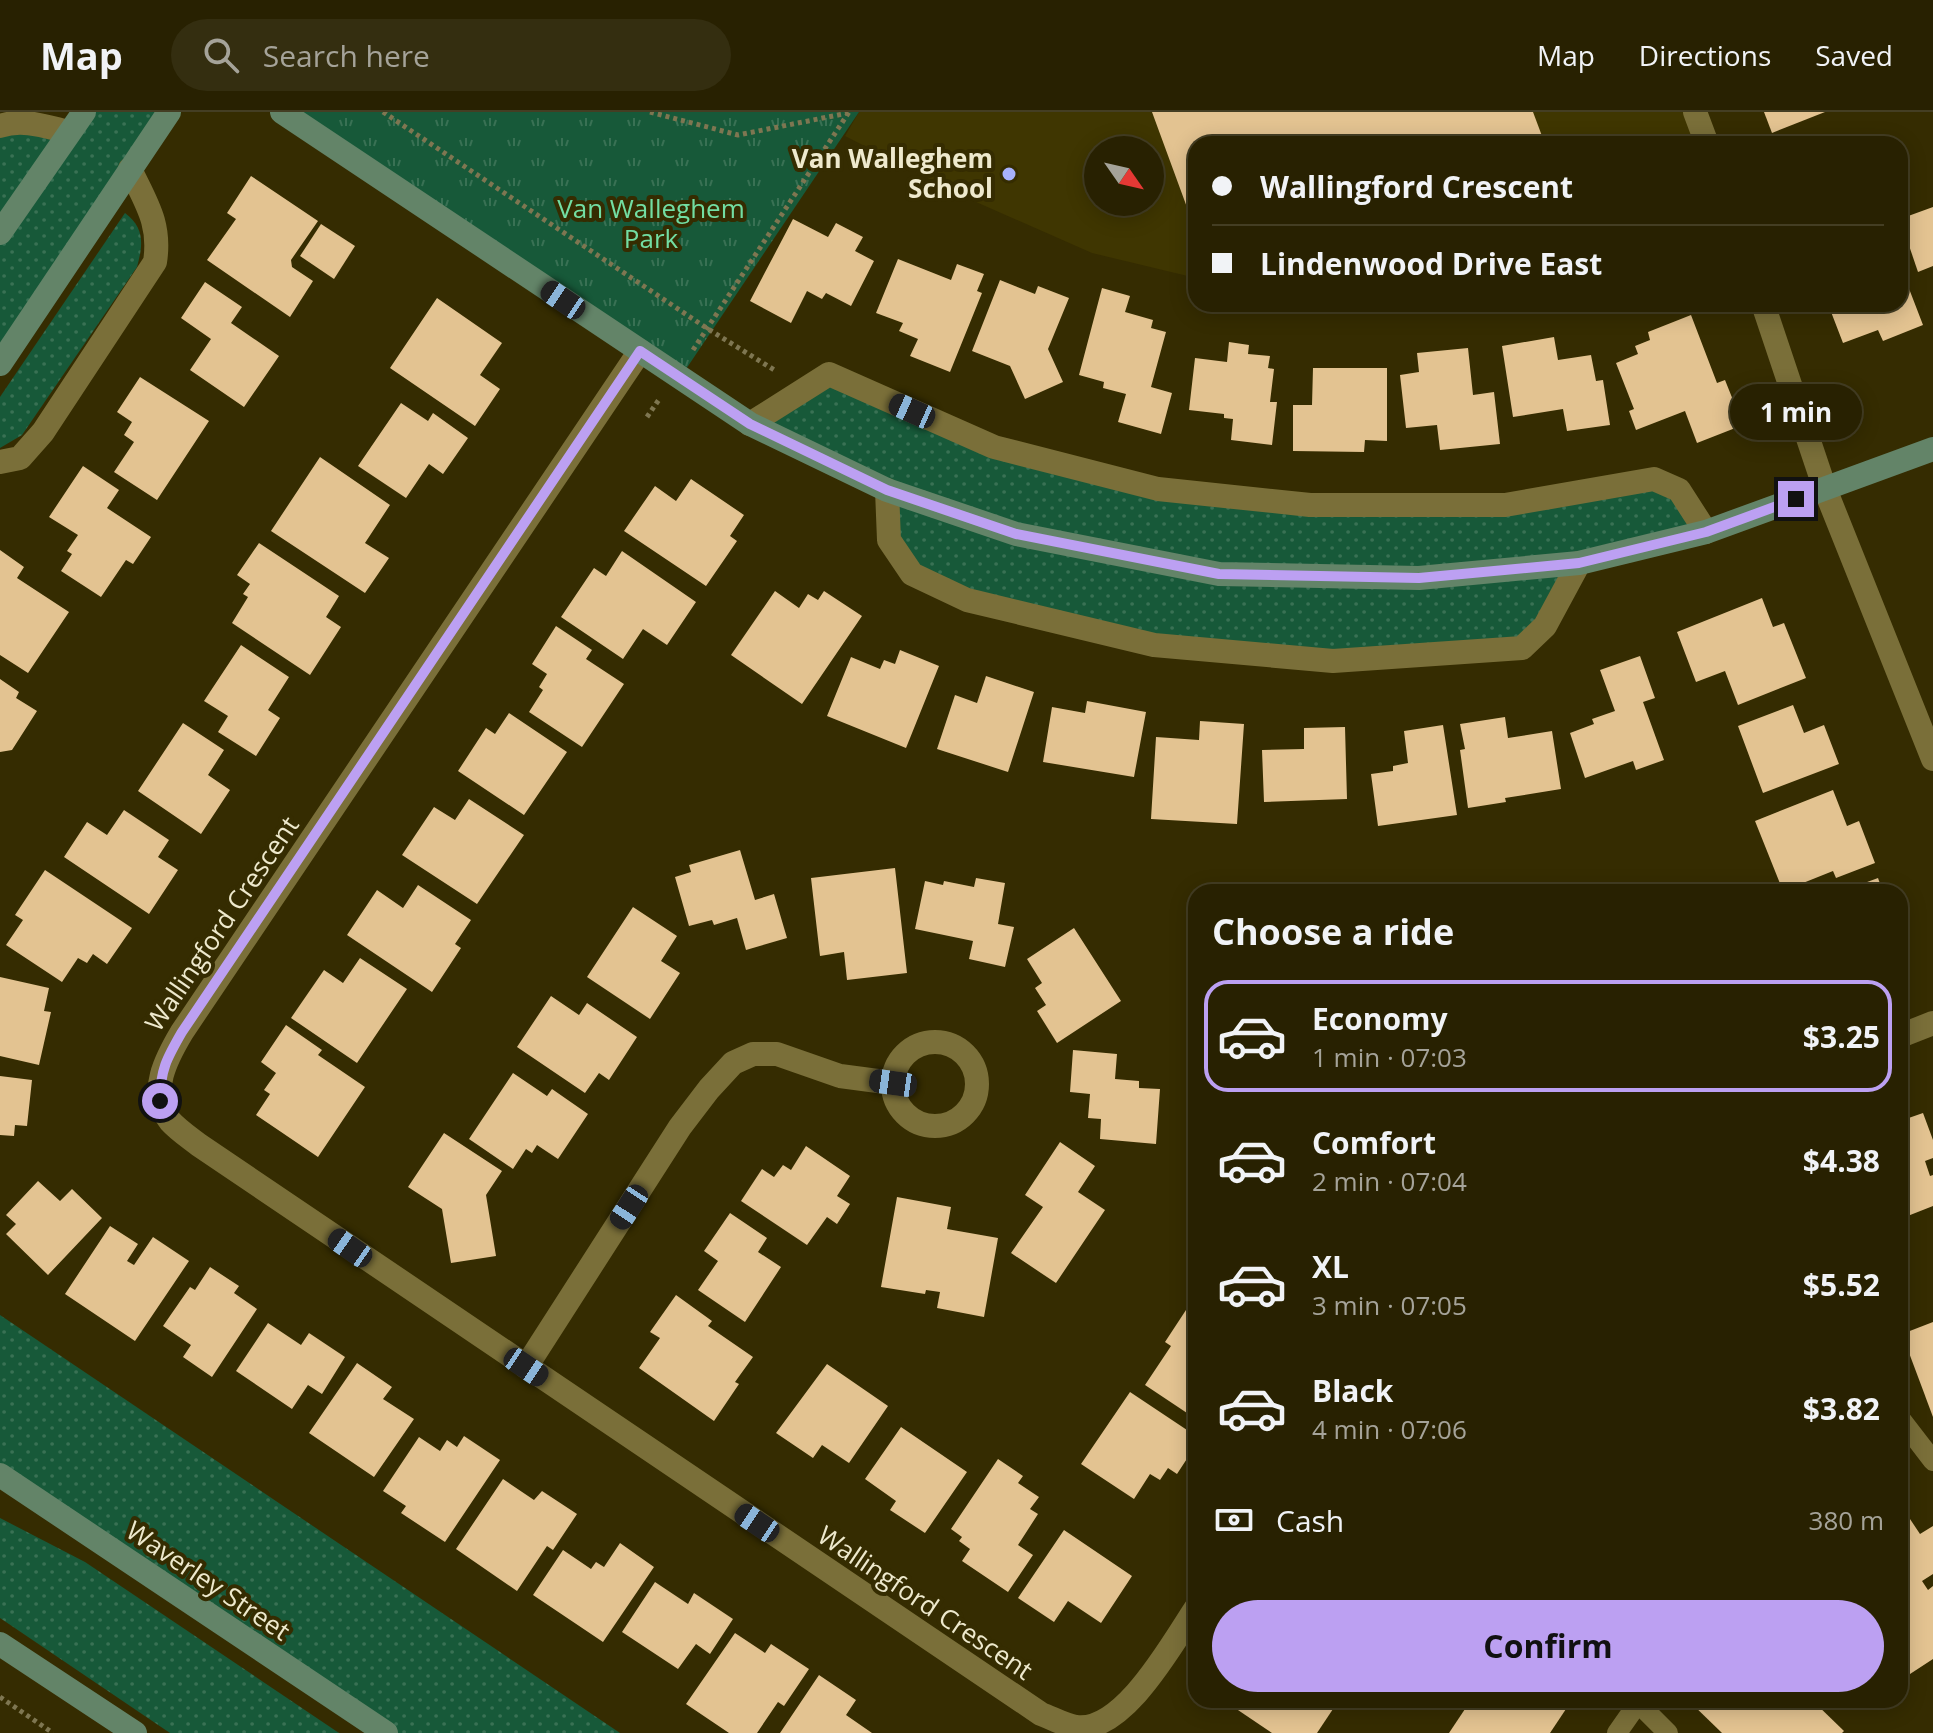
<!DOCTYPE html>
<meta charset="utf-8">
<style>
:root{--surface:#282101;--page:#342e10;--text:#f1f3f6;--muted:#a5a399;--line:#443e23;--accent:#bca0f2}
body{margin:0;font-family:"Open Sans",sans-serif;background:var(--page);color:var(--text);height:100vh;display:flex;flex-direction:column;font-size:30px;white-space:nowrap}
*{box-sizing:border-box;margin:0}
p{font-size:26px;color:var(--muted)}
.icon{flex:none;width:44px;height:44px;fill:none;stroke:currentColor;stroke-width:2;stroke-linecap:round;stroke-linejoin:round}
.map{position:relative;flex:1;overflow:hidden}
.panel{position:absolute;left:1188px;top:772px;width:720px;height:824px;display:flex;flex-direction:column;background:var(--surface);border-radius:24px;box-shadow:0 4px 20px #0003,0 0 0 2px var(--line)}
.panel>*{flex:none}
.guide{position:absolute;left:1188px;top:24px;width:720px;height:176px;border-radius:24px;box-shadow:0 4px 20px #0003,0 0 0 2px var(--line);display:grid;align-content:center;height:176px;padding:0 24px;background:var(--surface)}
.needle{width:52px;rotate:124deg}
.fabs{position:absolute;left:1084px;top:24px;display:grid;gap:16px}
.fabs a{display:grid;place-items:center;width:80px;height:80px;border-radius:50%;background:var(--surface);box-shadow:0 4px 20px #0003,0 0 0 2px var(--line);font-size:40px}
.end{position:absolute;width:36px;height:36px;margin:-18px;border:10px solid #bca0f2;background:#111;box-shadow:0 0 0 4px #111}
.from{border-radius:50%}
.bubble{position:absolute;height:56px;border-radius:28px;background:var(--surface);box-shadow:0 4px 20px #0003,0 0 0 2px var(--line);font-size:26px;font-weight:700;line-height:56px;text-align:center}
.car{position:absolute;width:24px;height:48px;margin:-24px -12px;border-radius:10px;box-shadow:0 0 6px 2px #0007;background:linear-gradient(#222 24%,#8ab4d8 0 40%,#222 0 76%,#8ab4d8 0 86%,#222 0)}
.guide b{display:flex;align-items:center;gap:28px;height:76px;font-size:30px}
.guide b+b{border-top:2px solid var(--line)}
.guide i{width:20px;height:20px;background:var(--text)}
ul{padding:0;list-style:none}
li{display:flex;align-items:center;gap:24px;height:112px;margin:0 16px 12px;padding:0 8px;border:4px solid transparent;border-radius:24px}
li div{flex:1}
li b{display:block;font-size:30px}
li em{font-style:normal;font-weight:700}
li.selected{border-color:var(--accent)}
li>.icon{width:72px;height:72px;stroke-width:1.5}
h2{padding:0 24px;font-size:36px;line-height:96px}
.pay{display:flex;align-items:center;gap:20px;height:88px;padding:0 24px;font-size:30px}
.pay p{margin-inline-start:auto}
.cta{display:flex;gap:16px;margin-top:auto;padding:16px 24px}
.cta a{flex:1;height:92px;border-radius:48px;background:var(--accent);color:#111;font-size:32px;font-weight:700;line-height:92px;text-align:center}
header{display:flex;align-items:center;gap:48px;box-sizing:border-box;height:112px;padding:0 40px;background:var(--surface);border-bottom:2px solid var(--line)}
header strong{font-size:38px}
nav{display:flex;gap:44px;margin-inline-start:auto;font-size:28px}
.search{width:560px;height:72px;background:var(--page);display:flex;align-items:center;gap:20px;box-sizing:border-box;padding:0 28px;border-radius:44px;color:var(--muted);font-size:30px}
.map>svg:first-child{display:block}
.built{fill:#3f3601;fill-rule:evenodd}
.grass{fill:url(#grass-dots)}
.park{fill:url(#park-tufts)}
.building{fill:#e3c391}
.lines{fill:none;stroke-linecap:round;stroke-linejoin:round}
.path{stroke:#7e7651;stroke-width:5;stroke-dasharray:4 4;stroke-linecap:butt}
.lane{stroke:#7a6f39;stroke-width:20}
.street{stroke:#7a6f39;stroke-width:24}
.secondary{stroke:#638468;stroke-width:24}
.route{stroke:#bca0f2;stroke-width:10}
.poi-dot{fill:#a7b1fc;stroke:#352c01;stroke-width:3}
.labels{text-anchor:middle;stroke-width:8;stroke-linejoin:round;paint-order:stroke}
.poi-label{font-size:26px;font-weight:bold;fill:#eee9cd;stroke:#352c01;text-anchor:end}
.park-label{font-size:26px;fill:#72dea3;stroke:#352c01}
.street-label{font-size:26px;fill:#eee9cd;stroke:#352c01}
</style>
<header>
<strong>Map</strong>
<div class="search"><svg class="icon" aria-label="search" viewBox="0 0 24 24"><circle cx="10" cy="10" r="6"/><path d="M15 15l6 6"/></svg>Search here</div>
<nav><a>Map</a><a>Directions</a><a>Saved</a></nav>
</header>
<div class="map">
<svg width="1933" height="1621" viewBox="0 0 1933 1621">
<defs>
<pattern id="grass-dots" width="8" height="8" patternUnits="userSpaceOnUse" patternTransform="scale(2)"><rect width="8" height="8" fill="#175939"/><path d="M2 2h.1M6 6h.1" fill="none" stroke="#397154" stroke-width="1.8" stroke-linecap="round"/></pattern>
<pattern id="park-tufts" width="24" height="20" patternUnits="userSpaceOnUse" patternTransform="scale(2)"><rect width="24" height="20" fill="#175939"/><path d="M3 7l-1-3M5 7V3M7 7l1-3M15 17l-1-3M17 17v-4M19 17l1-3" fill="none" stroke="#397154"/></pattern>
</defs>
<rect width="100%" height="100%" fill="#352c01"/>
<path class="built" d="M859,0H1695L1707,32H1196V166L1092,141L967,86L845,24ZM1098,38H1150V90H1098Z"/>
<g class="grass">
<polygon points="84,0 169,0 0,252 0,14 69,20"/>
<path d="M125,101C145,116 143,133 137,155L22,323L0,336V285Z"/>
<polygon points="829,262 994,335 1158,377 1504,393 1654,367 1706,420 1579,451 1522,536 1333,549 1154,533 912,462 889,428 887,378 750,312"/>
<polygon points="0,1203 620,1621 386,1621 0,1363"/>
<polygon points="0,1406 85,1450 339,1621 170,1621 0,1506"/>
</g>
<polygon class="park" points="282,0 859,0 680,266"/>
<g class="building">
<polygon points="1152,0 1533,0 1545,32 1553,28 1555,32 1196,32 1196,107 1192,109"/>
<polygon points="1764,0 1825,0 1772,21"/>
<polygon points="251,64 318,109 291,148 292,155 313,169 290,205 207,148 236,107 227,101"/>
<polygon points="1933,95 1933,154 1918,160 1900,107"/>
<polygon points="793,107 828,125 836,111 863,125 855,139 874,149 851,194 826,181 822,187 807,179 791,211 750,189"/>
<polygon points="321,112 355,134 334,167 300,144"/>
<polygon points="898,147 951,168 957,152 984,162 977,179 982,181 950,260 910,244 918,227 899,219 903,211 876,201"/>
<polygon points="1000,168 1035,182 1038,174 1069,186 1048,237 1063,270 1025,287 1010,254 972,239"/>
<polygon points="205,170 242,195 231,211 279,244 244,295 190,258 211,227 181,206"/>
<polygon points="1908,174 1923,213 1883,229 1878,218 1843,231 1828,192 1900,192 1900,177"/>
<polygon points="1102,176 1130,184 1125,200 1153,208 1151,216 1166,220 1151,275 1172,281 1161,322 1118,310 1126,282 1103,276 1104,270 1079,263"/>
<polygon points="437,186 502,231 480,263 500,277 475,314 390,256"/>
<polygon points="1691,203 1717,271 1725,268 1743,313 1697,331 1685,299 1636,318 1629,299 1634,297 1616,251 1638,242 1635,234 1650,228 1648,220"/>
<polygon points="1554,225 1558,248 1591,243 1596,269 1603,268 1610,313 1567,319 1563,297 1513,305 1502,234"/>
<polygon points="1229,230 1249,233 1248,242 1270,244 1268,256 1274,257 1270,290 1277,290 1272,333 1231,328 1233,307 1224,306 1224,302 1189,298 1195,246 1227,250"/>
<polygon points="1468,236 1473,283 1494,280 1500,332 1440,338 1437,313 1406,316 1400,263 1419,260 1417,241"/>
<polygon points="1313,256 1387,256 1387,329 1365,328 1364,340 1293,339 1293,293 1312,293"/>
<polygon points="140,265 209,309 157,388 114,360 134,330 124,323 132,310 117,300"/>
<polygon points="401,291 428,309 433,301 468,326 443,362 429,352 406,386 358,354"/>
<polygon points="320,345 390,393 365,431 389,446 365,481 271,419"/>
<polygon points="83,354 119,378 107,396 151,425 133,452 126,448 101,485 61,459 72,442 67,439 78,423 49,405"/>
<polygon points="691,367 744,403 730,424 737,429 706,474 624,419 655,374 676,389"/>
<polygon points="259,431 339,484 326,505 341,515 310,563 232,511 248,485 243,482 250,472 237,463"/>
<polygon points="0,438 24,455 17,466 69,500 28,561 0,543"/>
<polygon points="622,439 696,490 667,533 643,517 623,547 561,505 594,456 606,464"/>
<polygon points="775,479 799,496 808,482 818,488 824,479 862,504 802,592 731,543"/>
<polygon points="1762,486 1773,515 1784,511 1806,566 1738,593 1725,559 1696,570 1677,520"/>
<polygon points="556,514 592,538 586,547 624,572 582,635 529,600 543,578 539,575 547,562 532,552"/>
<polygon points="241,533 289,565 268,598 280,606 256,644 218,620 228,604 204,589"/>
<polygon points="900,538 939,554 906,636 827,604 851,545 880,557 884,548 895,552"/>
<polygon points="1640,544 1655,586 1643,590 1664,648 1636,658 1633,649 1585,666 1570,621 1594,612 1592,607 1615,599 1600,558"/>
<polygon points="986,564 1034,580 1008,660 937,637 955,583 977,591"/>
<polygon points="0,567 19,580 16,586 37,599 12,638 0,640"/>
<polygon points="1087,589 1146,600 1134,665 1043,650 1052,595 1085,601"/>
<polygon points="1793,593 1804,621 1824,613 1839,652 1763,681 1738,614"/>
<polygon points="509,601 567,640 524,703 458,659 486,616 495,622"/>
<polygon points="1505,605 1508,626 1552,619 1561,677 1505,686 1506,690 1468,696 1460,638 1465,637 1460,612"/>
<polygon points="1200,609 1244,612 1237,712 1151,707 1156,625 1199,628"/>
<polygon points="183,611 224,638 208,663 230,678 201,722 138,679"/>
<polygon points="1443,613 1457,703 1378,714 1371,662 1393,659 1393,654 1408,651 1404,619"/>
<polygon points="1345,615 1347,687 1264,690 1262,638 1304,637 1304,616"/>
<polygon points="1833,678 1847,714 1859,709 1875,751 1836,766 1833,759 1783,779 1755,709"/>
<polygon points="469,687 524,723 477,792 402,743 434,695 455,708"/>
<polygon points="124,698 169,728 158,745 178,758 149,802 64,745 87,710 107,723"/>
<polygon points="740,738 755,788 774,782 787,826 746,838 737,806 714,813 712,808 689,814 675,765 691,760 689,753"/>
<polygon points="895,756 907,861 847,868 844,840 820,844 811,766"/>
<polygon points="45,758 132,816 107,852 93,842 87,851 78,846 62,870 6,833 23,808 15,803"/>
<polygon points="976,766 1005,771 998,812 1014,815 1005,855 969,847 973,829 915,817 925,769 943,773 944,769 974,775"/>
<polygon points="1878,766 1883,780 1840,780"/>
<polygon points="418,773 471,808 455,832 461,836 432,880 347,823 377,778 403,796"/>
<polygon points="633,795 677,824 661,849 680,861 650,907 587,865"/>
<polygon points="1074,816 1121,889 1057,931 1037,899 1046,893 1035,876 1042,871 1027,847"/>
<polygon points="360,846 407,877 357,951 291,906 324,858 343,871"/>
<polygon points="0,865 49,876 44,899 51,900 39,953 0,944"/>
<polygon points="551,884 579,903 587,891 637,925 609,968 599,961 585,981 517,935"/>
<polygon points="286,913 322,938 318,943 365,975 318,1045 256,1003 270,982 264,978 276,961 261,950"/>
<polygon points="1073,938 1117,942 1115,967 1139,969 1139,976 1160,977 1156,1032 1100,1027 1101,1007 1088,1006 1090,982 1070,980"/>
<polygon points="513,961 547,984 552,977 588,1002 558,1047 537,1033 532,1041 526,1037 513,1057 469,1027"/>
<polygon points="0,964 32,968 27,1014 15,1013 14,1024 0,1023"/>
<polygon points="1923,1001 1933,1028 1933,1046 1925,1049 1930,1064 1933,1063 1933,1094 1900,1107 1900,1009"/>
<polygon points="444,1021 502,1059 486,1083 496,1144 451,1151 442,1097 408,1075"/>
<polygon points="1060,1030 1095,1054 1078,1080 1105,1098 1056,1171 1011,1141 1043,1095 1025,1083"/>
<polygon points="806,1034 850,1064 837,1084 850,1092 837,1112 827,1105 807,1133 741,1089 762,1057 774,1065 783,1053 791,1058"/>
<polygon points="38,1069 60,1089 72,1077 102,1106 48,1163 6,1122 16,1112 6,1103"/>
<polygon points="897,1085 951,1095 947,1117 998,1126 984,1205 937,1196 940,1180 926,1178 925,1182 881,1175"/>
<polygon points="730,1101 767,1126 758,1140 781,1155 745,1210 698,1178 718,1149 704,1139"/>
<polygon points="110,1114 138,1132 127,1149 134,1153 153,1125 189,1149 135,1229 65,1182"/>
<polygon points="210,1155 239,1174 234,1181 257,1197 212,1265 183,1245 191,1233 163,1214 190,1175 195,1178"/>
<polygon points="676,1183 712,1209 708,1214 753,1245 735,1270 739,1272 714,1309 639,1256 660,1226 650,1220"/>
<polygon points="1186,1198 1196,1204 1196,1307 1145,1273 1171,1234 1165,1230"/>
<polygon points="1933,1210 1933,1305 1902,1222"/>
<polygon points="268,1211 301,1233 309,1221 345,1245 322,1282 308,1273 292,1297 236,1259"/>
<polygon points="357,1251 392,1275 383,1287 414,1307 374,1365 309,1321"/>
<polygon points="827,1252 888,1294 849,1351 822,1333 813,1346 776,1321"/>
<polygon points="1130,1280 1196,1324 1196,1333 1177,1362 1168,1356 1160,1368 1150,1362 1134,1387 1081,1352"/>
<polygon points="901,1315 967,1360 925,1421 890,1398 896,1389 865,1367"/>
<polygon points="464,1324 500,1348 445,1430 401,1401 406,1394 383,1379 419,1325 440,1339 447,1328 457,1335"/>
<polygon points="998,1347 1023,1364 1018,1371 1039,1385 1030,1397 1038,1402 1018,1433 1033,1443 1008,1480 962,1449 970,1437 959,1429 962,1425 951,1417"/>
<polygon points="503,1367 534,1388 542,1379 577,1402 553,1438 547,1434 517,1479 456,1437"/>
<polygon points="1900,1392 1920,1422 1933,1414 1933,1462 1922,1469 1928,1478 1933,1474 1933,1547 1910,1562 1900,1547"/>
<polygon points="1064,1418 1132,1464 1101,1511 1068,1489 1054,1510 1018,1486"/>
<polygon points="620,1431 654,1455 603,1530 533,1483 563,1438 591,1457 596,1450 604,1455"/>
<polygon points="655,1470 688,1492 694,1481 733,1507 710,1542 696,1532 678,1557 622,1520"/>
<polygon points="735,1521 765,1541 771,1532 809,1557 784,1594 778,1590 757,1621 729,1621 686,1592"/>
<polygon points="819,1563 856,1588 846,1603 872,1621 780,1621"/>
<polygon points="1236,1588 1339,1588 1317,1621 1272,1621 1232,1594"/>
<polygon points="1471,1588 1572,1588 1550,1621 1449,1621"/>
<polygon points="1688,1588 1812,1588 1844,1619 1842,1621 1722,1621"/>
</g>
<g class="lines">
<g class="path">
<polyline points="383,0 708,217 776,259"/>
<polyline points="650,0 738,23 848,1"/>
<polyline points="693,238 849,0"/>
<polyline points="647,305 660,286"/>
<polyline points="0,1585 53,1621"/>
</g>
<g class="lane">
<polyline points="1900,1306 1933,1349"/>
<polyline points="1635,1588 1668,1621"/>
<polyline points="1617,1621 1638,1591"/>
</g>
<g class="street">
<polyline points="1695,0 1707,32"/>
<path d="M0,14C23,6 47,15 69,20"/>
<polyline points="1763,192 1825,377 1933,647"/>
<path d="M640,239L182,920C167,945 147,981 170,1009C178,1018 190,1026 199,1033L1041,1602C1052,1606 1064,1613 1076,1615C1124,1621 1173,1530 1196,1496"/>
<polyline points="750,312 829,262 994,335 1158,377 1310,393 1505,393 1654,367 1679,378 1706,420"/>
<path d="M0,350L20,346L43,320L155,150C161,111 146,91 130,57"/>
<polyline points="887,378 889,428 912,462 967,488 1154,533 1333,549 1522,536 1545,514 1579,451"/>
<polyline points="1900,924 1933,911"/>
<circle cx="935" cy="972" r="42"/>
<polyline points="526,1255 680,1015 709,977 733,951 753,942 777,942 840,964 893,971"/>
</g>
<g class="secondary">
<polyline points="282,0 750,312 887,378 1016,422 1219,462 1419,466 1579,451 1706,420 1933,337"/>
<polyline points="0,121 84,0"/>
<polyline points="0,252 169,0"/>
<polyline points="0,1363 386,1621"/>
<polyline points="0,1532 135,1621"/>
</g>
</g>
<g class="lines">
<path class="route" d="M160,989C160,958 167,946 182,920L640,239L750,312L887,378L1016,422L1219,462L1419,466L1579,451L1706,420L1796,387"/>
</g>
<circle class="poi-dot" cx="1009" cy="62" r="8"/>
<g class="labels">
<g class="poi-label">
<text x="993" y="56">Van Walleghem<tspan x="993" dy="30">School</tspan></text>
</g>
<g class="park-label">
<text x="651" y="106">Van Walleghem<tspan x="651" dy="30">Park</tspan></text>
</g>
<g class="street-label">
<text transform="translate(222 812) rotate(-56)" y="9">Wallingford Crescent</text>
<text transform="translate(208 1469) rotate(34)" y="9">Waverley Street</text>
<text transform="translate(925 1491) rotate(34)" y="9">Wallingford Crescent</text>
</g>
</g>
</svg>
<div class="fabs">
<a><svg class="needle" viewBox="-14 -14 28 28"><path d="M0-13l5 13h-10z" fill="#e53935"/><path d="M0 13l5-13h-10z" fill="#a5a399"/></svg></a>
</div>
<i class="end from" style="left:160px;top:989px"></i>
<i class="end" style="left:1796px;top:387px"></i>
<div class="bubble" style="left:1730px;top:272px;width:132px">1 min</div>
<i class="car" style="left:563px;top:188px;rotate:304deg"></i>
<i class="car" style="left:912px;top:299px;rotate:294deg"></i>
<i class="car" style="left:893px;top:971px;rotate:278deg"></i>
<i class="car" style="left:629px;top:1095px;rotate:213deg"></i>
<i class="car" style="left:350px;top:1136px;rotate:305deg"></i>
<i class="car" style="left:526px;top:1255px;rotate:124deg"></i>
<i class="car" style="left:757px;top:1411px;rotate:304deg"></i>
<div class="guide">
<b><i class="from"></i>Wallingford Crescent</b>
<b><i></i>Lindenwood Drive East</b>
</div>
<section class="panel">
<h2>Choose a ride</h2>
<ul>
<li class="selected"><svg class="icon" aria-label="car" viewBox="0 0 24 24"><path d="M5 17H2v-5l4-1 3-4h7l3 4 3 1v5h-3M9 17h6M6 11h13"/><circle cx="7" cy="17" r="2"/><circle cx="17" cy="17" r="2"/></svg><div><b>Economy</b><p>1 min · 07:03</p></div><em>$3.25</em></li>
<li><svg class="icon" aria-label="car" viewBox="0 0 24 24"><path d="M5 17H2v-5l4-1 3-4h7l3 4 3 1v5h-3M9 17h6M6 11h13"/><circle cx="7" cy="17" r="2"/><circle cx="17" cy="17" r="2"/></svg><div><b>Comfort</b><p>2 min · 07:04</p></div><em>$4.38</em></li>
<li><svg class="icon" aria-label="car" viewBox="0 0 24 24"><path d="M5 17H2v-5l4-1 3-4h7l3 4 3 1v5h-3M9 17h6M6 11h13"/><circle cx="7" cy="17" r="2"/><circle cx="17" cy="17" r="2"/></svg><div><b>XL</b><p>3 min · 07:05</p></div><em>$5.52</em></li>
<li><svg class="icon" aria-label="car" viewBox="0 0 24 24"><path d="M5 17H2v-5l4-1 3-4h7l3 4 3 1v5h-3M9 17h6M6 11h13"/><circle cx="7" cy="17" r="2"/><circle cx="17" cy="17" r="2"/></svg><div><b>Black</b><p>4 min · 07:06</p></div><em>$3.82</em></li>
</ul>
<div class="pay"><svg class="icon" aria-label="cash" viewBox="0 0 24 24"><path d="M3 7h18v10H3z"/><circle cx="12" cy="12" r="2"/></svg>Cash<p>380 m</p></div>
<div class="cta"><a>Confirm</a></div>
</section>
</div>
